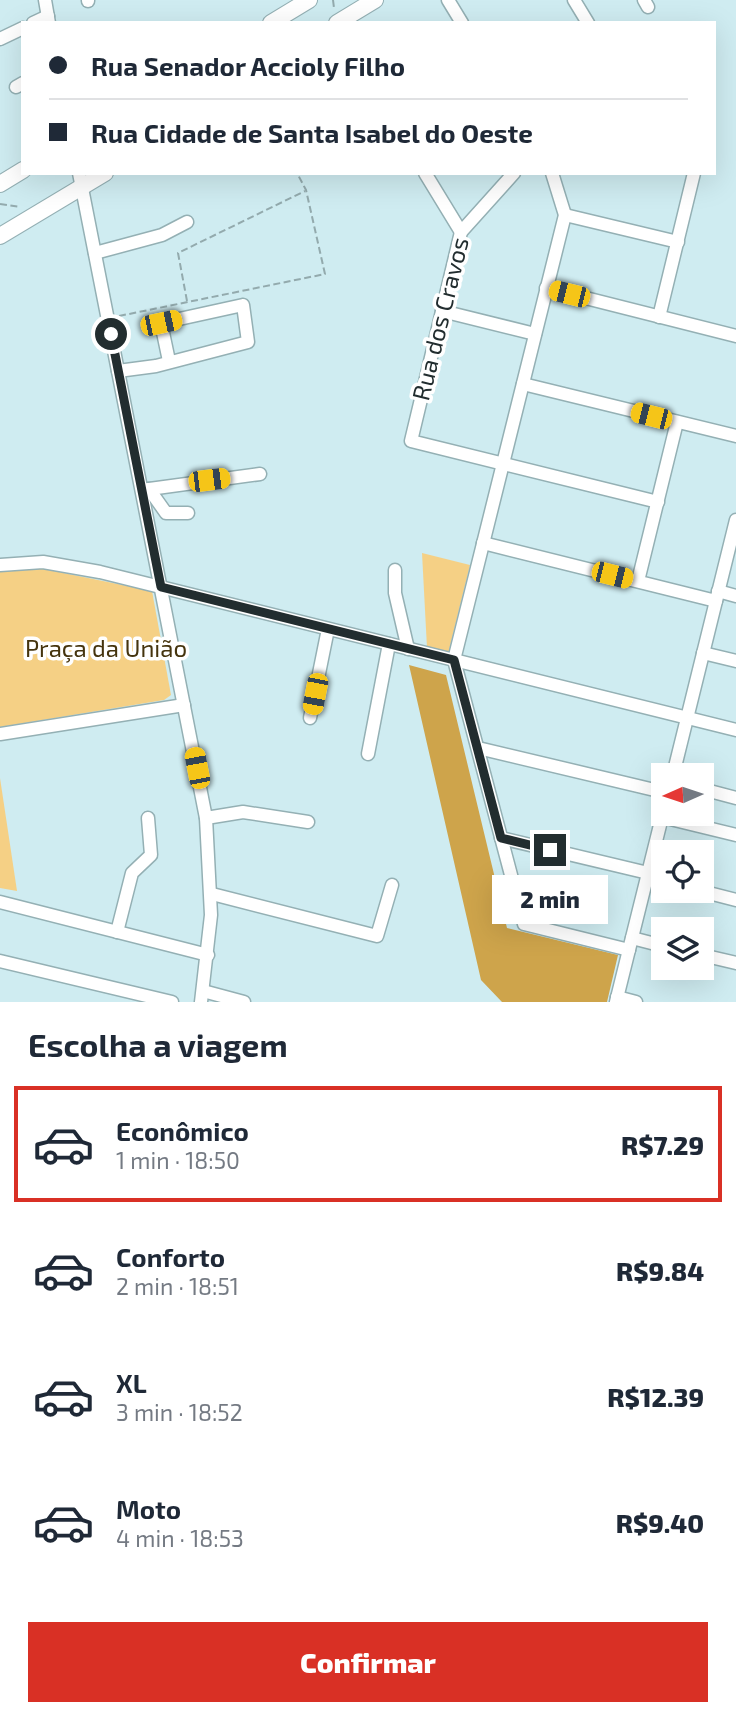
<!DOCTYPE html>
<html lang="pt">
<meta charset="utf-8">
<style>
:root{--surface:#fff;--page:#f2f2f3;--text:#1f2937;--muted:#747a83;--line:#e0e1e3;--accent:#d93025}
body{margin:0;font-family:"Exo 2",sans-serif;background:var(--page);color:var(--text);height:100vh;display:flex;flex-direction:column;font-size:26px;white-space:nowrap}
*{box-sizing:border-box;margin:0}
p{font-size:23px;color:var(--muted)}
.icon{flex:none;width:38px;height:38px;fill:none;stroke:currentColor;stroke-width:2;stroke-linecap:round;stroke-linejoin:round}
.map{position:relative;height:1002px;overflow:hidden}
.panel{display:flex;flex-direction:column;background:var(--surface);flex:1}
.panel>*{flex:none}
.banner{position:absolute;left:21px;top:21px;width:695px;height:154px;border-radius:0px;box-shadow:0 7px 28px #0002;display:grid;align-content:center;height:154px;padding:0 28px;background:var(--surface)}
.needle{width:46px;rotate:267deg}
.controls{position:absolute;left:651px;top:763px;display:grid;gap:14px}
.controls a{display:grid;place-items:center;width:63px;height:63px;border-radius:0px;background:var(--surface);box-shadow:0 7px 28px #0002;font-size:35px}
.end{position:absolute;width:32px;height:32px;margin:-16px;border:9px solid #222d2f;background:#fff;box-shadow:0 0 0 4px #fff}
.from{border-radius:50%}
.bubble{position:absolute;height:49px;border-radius:0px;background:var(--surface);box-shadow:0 7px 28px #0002;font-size:23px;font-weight:800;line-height:49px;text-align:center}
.car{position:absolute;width:21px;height:42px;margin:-21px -10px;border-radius:9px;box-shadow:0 0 5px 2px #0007;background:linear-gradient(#f5c518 24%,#345 0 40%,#f5c518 0 76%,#345 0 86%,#f5c518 0)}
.banner b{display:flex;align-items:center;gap:24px;height:66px;font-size:26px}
.banner b+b{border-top:2px solid var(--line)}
.banner i{width:18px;height:18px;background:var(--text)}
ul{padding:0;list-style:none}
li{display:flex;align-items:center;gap:21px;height:116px;margin:0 14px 10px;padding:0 14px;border:4px solid transparent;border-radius:0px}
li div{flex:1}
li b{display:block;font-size:26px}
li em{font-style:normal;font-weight:800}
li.active{border-color:var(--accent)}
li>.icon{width:63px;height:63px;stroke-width:1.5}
h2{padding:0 28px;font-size:32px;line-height:84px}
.action{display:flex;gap:14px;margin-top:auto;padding:14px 28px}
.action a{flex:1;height:80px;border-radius:0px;background:var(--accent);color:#fff;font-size:28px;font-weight:800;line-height:80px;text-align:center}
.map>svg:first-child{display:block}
.green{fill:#f5d085}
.forest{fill:#cea44b}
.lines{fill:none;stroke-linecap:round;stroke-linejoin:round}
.minor-casing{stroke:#94b0b4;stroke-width:15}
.major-casing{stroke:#94b0b4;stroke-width:18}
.path{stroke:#93aaad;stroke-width:2;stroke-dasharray:7 3.5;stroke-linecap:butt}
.minor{stroke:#fff;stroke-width:12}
.major{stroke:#fff;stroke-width:16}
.route{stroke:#222d2f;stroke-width:9}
.labels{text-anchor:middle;stroke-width:7;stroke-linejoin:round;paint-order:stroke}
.street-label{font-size:24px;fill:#222d2f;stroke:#fff}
.park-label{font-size:24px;fill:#45340e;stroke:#fff}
</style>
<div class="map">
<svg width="736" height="1002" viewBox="0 0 736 1002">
<rect width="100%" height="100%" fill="#cfecf1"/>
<g class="green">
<polygon points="422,553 470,565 448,654 427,648"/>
<polygon points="39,568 152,591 171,695 164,700 0,727 0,570"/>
<polygon points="0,778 17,891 0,888"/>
</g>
<polygon class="forest" points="409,665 446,675 507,928 618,955 607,1002 502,1002 481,980"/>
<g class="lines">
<g class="minor-casing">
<g id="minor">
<polyline points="45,0 49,23"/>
<polyline points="88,0 88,1"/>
<polyline points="448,0 462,23"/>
<polyline points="574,0 588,23"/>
<polyline points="644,0 648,7"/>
<polyline points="33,23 48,16"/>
<polyline points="0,39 23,28"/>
<polyline points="16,87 23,83"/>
<polyline points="79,173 206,818 211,915 201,1002"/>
<polyline points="425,173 461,232"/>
<polyline points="514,173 461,232 411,441 658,502"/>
<polyline points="552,173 565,215 454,660 524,924 629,950"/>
<polyline points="565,215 678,242"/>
<polyline points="95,253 162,235 187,222"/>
<polyline points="546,288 736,336"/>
<polyline points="442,311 535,334"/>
<polyline points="659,317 694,173"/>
<polyline points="118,371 156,366 248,342 243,305 161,323 169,361"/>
<polyline points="523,384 736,436"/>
<polyline points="149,489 166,513 188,513"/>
<polyline points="142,490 260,474"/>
<polyline points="483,543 716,601"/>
<polyline points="0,565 43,562 100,572 736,730"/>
<polyline points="395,570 395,593 408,649"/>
<polyline points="638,581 677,422"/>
<polyline points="718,591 736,596"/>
<polyline points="703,653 736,661"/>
<polyline points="310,718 328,629"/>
<polyline points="0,734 184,705"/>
<polyline points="478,748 663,792"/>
<polyline points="368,754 389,644"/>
<polyline points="673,775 736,520"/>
<polyline points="702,789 736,798"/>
<polyline points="662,817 736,835"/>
<polyline points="206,818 243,812 308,822"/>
<polyline points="501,838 648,873"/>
<polyline points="647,877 663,881"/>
<polyline points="701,891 736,900"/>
<polyline points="212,894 377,936 392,885"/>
<polyline points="0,902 208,955"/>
<polyline points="117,932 132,873 151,855 148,818"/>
<polyline points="632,938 663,946"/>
<polyline points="702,955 736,963"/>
<polyline points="0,961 172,1002"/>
<polyline points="203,991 244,1002"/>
<polyline points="617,997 636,1002"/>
<polyline points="616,1002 663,813"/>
</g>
</g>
<g class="major-casing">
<g id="major">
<polyline points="271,23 309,0"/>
<polyline points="337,23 375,0"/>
<polyline points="0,184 23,170"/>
<polyline points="0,236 105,173"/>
</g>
</g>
<g class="path">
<polyline points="333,0 334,8"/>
<polyline points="0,204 20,207"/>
<polyline points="187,301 178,253 305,191"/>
<polyline points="119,316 325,274 306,190 297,173"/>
</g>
<use href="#minor" class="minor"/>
<use href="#major" class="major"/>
</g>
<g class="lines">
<polyline class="route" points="111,334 161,587 454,660 501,838 550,850"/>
</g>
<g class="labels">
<g class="street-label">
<text transform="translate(441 319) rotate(-76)" y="8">Rua dos Cravos</text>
</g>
<g class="park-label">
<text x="106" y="657">Praça da União</text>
</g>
</g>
</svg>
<div class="controls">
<a><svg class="needle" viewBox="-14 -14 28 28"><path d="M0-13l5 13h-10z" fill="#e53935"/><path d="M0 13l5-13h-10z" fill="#747a83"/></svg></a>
<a><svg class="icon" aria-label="locate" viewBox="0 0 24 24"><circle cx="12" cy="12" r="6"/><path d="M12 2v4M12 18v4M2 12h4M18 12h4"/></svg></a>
<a><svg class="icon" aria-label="layers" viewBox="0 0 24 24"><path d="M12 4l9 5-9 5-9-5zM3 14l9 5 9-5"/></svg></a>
</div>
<i class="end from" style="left:111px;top:334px"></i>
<i class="end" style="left:550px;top:850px"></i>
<div class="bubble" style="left:492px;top:875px;width:116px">2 min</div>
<i class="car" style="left:569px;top:294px;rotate:284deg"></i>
<i class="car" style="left:161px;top:323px;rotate:78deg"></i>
<i class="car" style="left:651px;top:416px;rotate:284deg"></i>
<i class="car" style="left:209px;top:480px;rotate:83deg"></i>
<i class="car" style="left:612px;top:575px;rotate:104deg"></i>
<i class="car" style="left:315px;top:694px;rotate:191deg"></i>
<i class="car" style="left:197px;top:768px;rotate:349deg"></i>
<div class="banner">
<b><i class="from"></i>Rua Senador Accioly Filho</b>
<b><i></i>Rua Cidade de Santa Isabel do Oeste</b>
</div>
</div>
<section class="panel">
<h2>Escolha a viagem</h2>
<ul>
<li class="active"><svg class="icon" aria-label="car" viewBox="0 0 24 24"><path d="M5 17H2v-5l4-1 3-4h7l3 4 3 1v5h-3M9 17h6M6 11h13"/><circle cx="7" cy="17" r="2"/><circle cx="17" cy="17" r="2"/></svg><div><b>Econômico</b><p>1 min · 18:50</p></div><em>R$7.29</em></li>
<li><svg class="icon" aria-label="car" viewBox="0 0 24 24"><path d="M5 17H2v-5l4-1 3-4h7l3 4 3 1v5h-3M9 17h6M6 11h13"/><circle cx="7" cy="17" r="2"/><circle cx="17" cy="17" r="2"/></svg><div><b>Conforto</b><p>2 min · 18:51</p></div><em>R$9.84</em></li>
<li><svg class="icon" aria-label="car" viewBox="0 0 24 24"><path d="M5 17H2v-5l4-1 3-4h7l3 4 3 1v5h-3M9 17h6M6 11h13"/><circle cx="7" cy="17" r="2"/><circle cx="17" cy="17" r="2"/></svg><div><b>XL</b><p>3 min · 18:52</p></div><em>R$12.39</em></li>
<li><svg class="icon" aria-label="car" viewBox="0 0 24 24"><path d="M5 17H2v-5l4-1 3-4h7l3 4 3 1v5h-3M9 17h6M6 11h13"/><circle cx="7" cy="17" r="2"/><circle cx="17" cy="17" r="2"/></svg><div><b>Moto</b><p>4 min · 18:53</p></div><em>R$9.40</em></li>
</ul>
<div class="action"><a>Confirmar</a></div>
</section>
